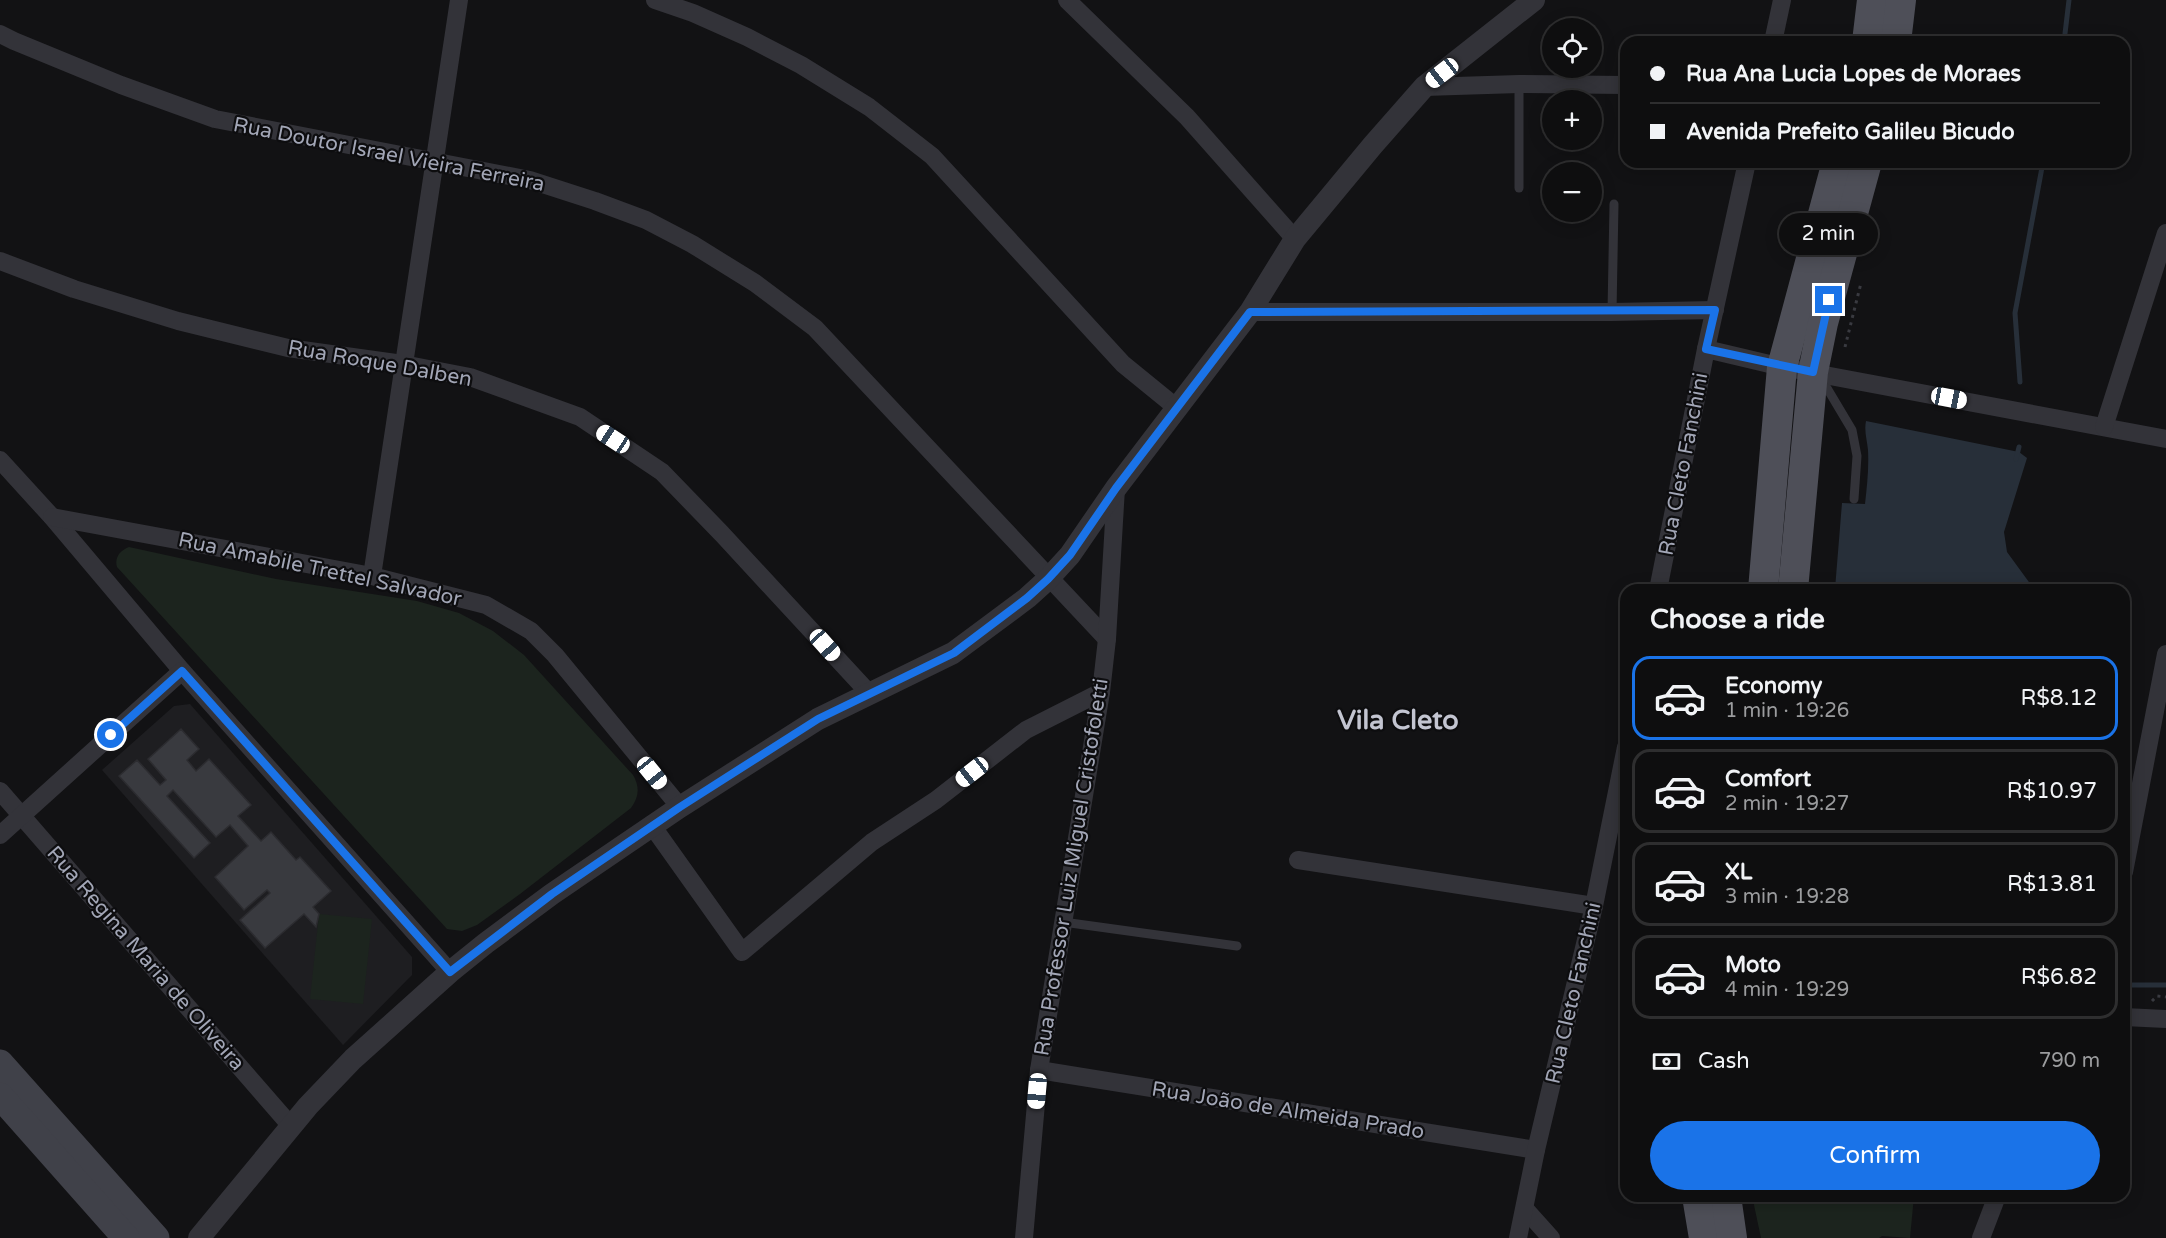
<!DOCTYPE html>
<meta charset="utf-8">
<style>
:root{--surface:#0e0e0f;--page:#1c1c1d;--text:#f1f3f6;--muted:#9b9c9e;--line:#2e2e2f;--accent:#1a73e8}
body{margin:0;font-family:"Varela Round",sans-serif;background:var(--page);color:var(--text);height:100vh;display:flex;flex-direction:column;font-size:22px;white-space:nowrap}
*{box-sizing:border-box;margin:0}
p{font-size:20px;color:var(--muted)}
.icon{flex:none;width:33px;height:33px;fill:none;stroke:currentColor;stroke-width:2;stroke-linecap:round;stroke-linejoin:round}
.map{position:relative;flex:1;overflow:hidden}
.sheet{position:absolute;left:1620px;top:584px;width:510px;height:618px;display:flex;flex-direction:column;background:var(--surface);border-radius:18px;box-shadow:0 3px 15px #0003,0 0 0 2px var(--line)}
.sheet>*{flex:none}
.guide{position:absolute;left:1620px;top:36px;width:510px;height:132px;border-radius:18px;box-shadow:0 3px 15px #0003,0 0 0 2px var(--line);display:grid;align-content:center;height:132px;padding:0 30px;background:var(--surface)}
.buttons{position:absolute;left:1542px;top:18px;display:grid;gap:12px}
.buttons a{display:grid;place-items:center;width:60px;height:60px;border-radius:50%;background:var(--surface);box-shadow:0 3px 15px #0003,0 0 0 2px var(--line);font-size:30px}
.end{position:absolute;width:27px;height:27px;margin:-14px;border:8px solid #1a73e8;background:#fff;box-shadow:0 0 0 3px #fff}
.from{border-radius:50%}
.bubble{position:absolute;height:42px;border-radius:21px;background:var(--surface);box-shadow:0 3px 15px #0003,0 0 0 2px var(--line);font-size:20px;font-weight:600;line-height:42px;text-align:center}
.car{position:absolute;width:18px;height:36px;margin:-18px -9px;border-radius:8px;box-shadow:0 0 4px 2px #0007;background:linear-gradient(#fff 24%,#345 0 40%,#fff 0 76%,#345 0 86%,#fff 0)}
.guide b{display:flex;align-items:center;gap:21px;height:57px;font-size:22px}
.guide b+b{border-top:2px solid var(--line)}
.guide i{width:15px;height:15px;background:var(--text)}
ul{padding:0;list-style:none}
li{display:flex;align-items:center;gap:18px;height:84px;margin:0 12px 9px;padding:0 18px;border:3px solid var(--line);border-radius:18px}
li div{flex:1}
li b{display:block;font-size:22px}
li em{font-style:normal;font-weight:600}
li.current{border-color:var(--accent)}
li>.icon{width:54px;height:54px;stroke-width:1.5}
h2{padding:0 30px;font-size:27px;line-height:72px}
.pay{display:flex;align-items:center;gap:15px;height:66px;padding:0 30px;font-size:22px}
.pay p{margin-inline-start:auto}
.primary-button{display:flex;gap:12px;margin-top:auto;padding:12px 30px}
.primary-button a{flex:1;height:69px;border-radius:36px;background:var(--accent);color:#fff;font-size:24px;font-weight:600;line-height:69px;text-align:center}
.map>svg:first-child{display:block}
.built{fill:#1e1e21}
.green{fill:#1c241e}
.water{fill:#272f39}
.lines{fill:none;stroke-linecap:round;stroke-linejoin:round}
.stream{stroke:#272f39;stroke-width:5}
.building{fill:#393a3f;stroke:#2c2c30;stroke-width:1.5}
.path{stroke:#393a40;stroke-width:3;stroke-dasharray:3 4.5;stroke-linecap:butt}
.service{stroke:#333339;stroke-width:9}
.minor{stroke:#333339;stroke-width:18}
.tertiary{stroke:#333339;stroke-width:22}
.secondary{stroke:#404149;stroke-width:27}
.primary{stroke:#4e4f58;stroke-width:30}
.route{stroke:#1a73e8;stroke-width:8}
.labels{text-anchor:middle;stroke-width:4.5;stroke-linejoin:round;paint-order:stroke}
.street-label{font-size:21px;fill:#a2a6b6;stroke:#0d0d0f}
.district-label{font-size:27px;font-weight:bold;fill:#c3c5d1;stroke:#0d0d0f}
</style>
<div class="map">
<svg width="2166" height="1238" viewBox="0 0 2166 1238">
<rect width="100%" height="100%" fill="#121214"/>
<polygon class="built" points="190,704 412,957 412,975 343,1045 102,770 174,706"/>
<g class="green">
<path d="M129,547L276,579L417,601L459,613L493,631L524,655L633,775C640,787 639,797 631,808L520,894L477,925L462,931L447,929L117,567C114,557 121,550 129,547Z"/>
<polygon points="319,914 372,919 363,1004 310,999"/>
<polygon points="1755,1196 1914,1196 1910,1238 1882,1236 1879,1238 1761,1238 1754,1205"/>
</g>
<path class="water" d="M1866,421L2019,452L2027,458L2004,532L2007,552L2034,589H1835L1842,503L1865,504C1867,486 1869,468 1868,450C1867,440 1864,431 1866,421Z"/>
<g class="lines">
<g class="stream">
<polyline points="2064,42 2069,0"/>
<polyline points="2020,382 2015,313 2043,162"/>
<polyline points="2016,459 2019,447"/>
<polyline points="2125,985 2166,985"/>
</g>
</g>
<polygon class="building" points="181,729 199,749 187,760 196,771 209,759 251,805 238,816 261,841 271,832 296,860 300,857 331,891 313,907 319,914 316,927 304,914 265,948 240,920 270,893 267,890 244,910 215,877 248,846 230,825 216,837 173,790 167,796 210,843 194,858 119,776 137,760 160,785 166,780 148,759"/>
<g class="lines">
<g class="path">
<polyline points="1845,347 1861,283"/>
<polyline points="2152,1001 2157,996 2166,997"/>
</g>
<g class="service">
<polyline points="1519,84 1519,188"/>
<polyline points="1612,312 1614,204"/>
<polyline points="1821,378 1852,430 1857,456 1854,499"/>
<polyline points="1063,922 1237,946"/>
</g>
<g class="minor">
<polyline points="655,0 693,13 747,37 801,65 869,107 932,156 1123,364 1177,408"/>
<polyline points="1067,0 1187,117 1295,239"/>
<polyline points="0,34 14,41 121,85 215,119 530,180 595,201 646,220 692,244 755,283 815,328 1107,639"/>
<polyline points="1773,42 1782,0"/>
<polyline points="1424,87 1519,84 1626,85"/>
<polyline points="0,261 74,289 178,321 288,348 403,364 470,377 580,417 662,472 722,534 869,693"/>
<polyline points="1250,312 1612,312 1715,310"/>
<polyline points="1706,349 1782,367 2166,439"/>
<polyline points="2104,427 2166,233"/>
<polyline points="0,460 52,517 182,671 450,972"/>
<polyline points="52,517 372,576 486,605 531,631 555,655 680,807"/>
<polyline points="372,576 459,0"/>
<polyline points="1658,590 1706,349 1747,162"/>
<polyline points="0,791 291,1126"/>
<polyline points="653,827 742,952 872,842 936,800 1026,730 1101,692"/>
<polyline points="0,835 182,671"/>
<polyline points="1298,860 1594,906"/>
<polyline points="2124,872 2166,654"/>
<polyline points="2124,1017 2166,1019"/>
<polyline points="1039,1070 1536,1150"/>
<polyline points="1525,1209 1551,1238"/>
<polyline points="1024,1238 1039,1070 1101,692 1107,639 1116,488"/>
<polyline points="1518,1238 1536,1150 1594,906 1626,747"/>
<polyline points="1981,1238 1997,1196"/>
</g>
<polyline class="tertiary" points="199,1238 308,1106 353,1059 450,972 486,943 552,894 680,807 818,719 953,653 1027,598 1048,579 1070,555 1116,488 1250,312 1295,239 1373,145 1424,87 1534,0"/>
<g class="secondary">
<polyline points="0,1063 156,1238"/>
<polyline points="0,1096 126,1238"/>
</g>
<g class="primary">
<polyline points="1867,42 1872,0"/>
<polyline points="1896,42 1901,0"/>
<polyline points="1763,590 1782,367 1837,162"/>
<polyline points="1793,590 1813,372 1823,323 1867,162"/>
<polyline points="1697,1196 1704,1238"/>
<polyline points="1726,1196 1732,1238"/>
</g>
</g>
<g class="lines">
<polyline class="route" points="111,735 182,671 450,972 552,894 680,807 818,719 954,653 1027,598 1048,579 1070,555 1116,488 1250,312 1715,310 1706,349 1813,372 1829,300"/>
</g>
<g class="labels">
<g class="street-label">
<text transform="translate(389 154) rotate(11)" y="7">Rua Doutor Israel Vieira Ferreira</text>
<text transform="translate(380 363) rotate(10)" y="7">Rua Roque Dalben</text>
<text transform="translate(1683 464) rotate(-79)" y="7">Rua Cleto Fanchini</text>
<text transform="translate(320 569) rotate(12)" y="7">Rua Amabile Trettel Salvador</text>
<text transform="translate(1071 867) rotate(-81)" y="7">Rua Professor Luiz Miguel Cristofoletti</text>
<text transform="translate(146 958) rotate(49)" y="7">Rua Regina Maria de Oliveira</text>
<text transform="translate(1573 993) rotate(-77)" y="7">Rua Cleto Fanchini</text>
<text transform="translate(1288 1110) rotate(9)" y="7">Rua João de Almeida Prado</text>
</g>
<g class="district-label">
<text x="1398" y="729">Vila Cleto</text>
</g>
</g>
</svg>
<div class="buttons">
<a><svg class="icon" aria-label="locate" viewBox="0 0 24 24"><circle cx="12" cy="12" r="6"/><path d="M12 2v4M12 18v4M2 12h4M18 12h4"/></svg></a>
<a>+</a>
<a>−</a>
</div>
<i class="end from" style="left:111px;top:735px"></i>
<i class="end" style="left:1829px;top:300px"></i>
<div class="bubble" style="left:1779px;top:213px;width:99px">2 min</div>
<i class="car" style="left:1442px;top:73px;rotate:232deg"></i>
<i class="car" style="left:1949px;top:398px;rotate:101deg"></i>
<i class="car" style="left:613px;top:439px;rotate:303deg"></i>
<i class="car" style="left:825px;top:645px;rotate:138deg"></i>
<i class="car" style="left:972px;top:772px;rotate:232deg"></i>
<i class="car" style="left:652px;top:773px;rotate:141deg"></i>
<i class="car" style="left:1037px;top:1091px;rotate:185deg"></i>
<div class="guide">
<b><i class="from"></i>Rua Ana Lucia Lopes de Moraes</b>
<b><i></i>Avenida Prefeito Galileu Bicudo</b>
</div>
<section class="sheet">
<h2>Choose a ride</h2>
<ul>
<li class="current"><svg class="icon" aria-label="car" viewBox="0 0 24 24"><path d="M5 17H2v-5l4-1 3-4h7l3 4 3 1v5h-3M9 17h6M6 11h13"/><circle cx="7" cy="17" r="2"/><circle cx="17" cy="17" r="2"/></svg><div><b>Economy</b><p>1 min · 19:26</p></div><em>R$8.12</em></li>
<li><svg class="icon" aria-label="car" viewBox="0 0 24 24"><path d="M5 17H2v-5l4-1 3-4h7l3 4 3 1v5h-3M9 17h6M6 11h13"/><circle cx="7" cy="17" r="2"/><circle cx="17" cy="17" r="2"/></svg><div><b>Comfort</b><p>2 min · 19:27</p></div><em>R$10.97</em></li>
<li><svg class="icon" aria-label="car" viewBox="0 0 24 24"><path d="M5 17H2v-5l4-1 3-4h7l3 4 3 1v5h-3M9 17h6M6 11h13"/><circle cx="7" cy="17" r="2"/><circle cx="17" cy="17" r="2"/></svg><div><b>XL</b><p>3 min · 19:28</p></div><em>R$13.81</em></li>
<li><svg class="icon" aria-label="car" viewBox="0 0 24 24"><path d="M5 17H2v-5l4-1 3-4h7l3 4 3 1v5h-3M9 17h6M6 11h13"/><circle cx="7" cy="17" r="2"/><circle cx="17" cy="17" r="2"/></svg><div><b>Moto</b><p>4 min · 19:29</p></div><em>R$6.82</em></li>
</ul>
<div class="pay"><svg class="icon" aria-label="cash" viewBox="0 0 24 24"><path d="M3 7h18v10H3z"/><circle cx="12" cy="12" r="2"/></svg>Cash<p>790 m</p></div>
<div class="primary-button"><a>Confirm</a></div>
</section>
</div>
